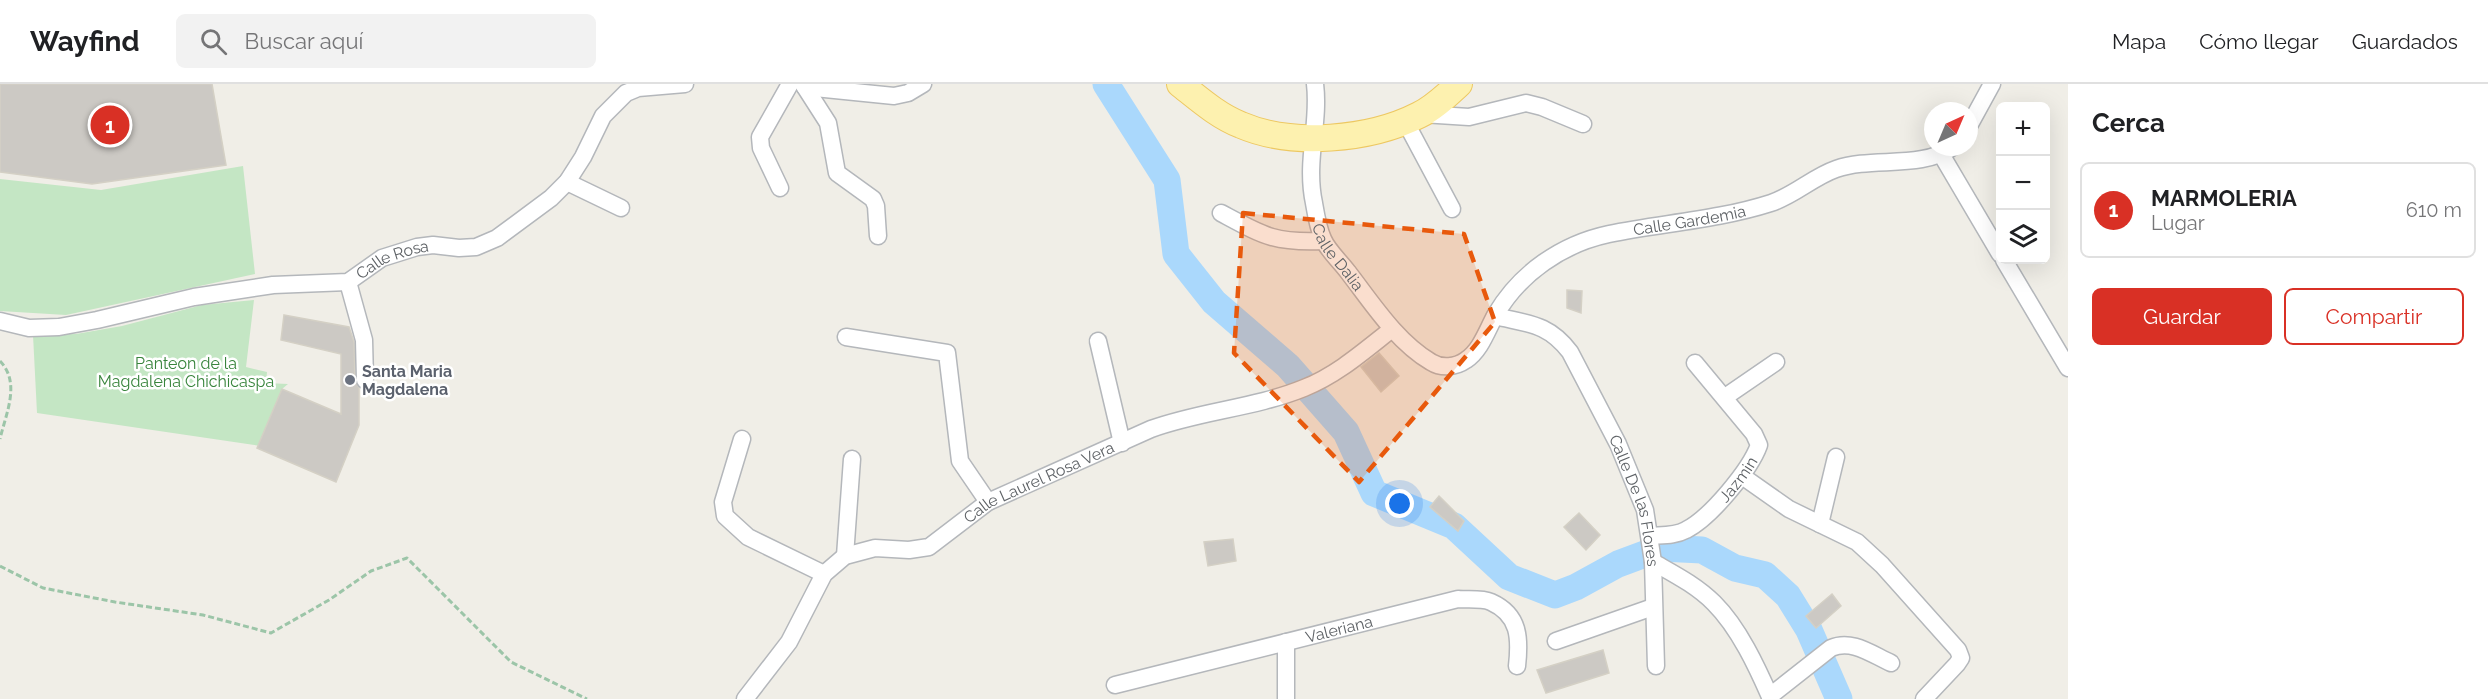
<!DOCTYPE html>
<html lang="es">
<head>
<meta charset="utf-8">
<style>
  body { margin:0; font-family:Raleway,sans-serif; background:#f2f2f2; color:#202124 }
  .controls { position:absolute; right:18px; top:18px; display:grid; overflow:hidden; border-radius:9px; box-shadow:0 6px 24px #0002 }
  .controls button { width:54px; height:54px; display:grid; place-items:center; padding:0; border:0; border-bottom:2px solid #e0e0e0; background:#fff; color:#202124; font:30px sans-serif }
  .compass { position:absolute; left:1924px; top:18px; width:54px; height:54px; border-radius:50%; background:#fff; box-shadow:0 6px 24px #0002; rotate:44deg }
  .you { position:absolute; left:1400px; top:420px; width:21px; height:21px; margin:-15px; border:4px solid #fff; border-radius:50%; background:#1a73e8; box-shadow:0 0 0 9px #1a73e833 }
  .badge { display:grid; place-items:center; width:39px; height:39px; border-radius:50%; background:#d93025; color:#fff; font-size:20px; font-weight:700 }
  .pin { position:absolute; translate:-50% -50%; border:3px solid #fff; box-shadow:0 2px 6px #0006 }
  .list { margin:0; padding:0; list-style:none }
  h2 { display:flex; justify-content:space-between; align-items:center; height:78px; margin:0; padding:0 24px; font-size:26px }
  h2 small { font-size:20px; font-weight:400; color:#757577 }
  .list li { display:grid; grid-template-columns:39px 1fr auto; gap:18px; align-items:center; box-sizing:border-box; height:96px; margin:0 12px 12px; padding:0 12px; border:2px solid #e0e0e0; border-radius:9px }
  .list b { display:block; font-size:22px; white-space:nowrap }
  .list p { margin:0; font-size:20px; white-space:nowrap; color:#757577 }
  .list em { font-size:20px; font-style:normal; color:#757577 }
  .actions { display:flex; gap:12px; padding:18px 24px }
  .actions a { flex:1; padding:14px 0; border:2px solid #d93025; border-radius:9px; text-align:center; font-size:21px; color:#d93025 }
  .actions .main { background:#d93025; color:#fff }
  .icon { flex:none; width:33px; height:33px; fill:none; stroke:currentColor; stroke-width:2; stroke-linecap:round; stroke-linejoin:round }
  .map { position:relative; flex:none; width:2068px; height:615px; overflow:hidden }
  header { display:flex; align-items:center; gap:36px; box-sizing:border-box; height:84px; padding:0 30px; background:#fff; border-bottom:2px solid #e0e0e0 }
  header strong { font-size:28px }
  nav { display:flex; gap:33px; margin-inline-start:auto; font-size:21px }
  .search { width:420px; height:54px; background:#f2f2f2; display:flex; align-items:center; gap:15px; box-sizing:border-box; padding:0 21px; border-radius:9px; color:#757577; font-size:22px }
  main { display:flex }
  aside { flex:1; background:#fff }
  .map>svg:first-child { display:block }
</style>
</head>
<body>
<header>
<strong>Wayfind</strong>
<div class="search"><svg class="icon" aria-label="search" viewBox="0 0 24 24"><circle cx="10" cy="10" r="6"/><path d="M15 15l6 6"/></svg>Buscar aquí</div>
<nav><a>Mapa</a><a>Cómo llegar</a><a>Guardados</a></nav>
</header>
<main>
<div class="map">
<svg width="2068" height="615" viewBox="0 0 2068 615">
  <rect width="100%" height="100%" fill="#f0eee7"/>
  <g fill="#c4e6c4">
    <path d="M243 82 255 190 66 231 0 227V95L101 106Z"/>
    <path d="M254 216 246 283 267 288 266 299 288 300 282 305 267 363 37 329 33 251 76 250 122 242 202 221Z"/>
  </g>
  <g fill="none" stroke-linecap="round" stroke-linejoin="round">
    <path stroke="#aad8fc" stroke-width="27" d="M1106 0 1167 96 1176 170 1214 218 1288 282 1346 348 1374 409 1454 442 1509 493 1555 511 1576 503 1618 480 1661 464 1702 466 1735 484 1765 491 1788 512 1809 546 1839 615"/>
  </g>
  <g fill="#ccc9c4" stroke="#d4d0c5" stroke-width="1.5">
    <path d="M0 0H212L226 81 92 100 0 88Z"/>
    <path d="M1567 206 1582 207 1581 229 1567 224Z"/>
    <path d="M284 231 349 243 354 258 355 296 359 304V341L336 398 257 364 282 305 341 330V270L281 256Z"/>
    <path d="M1379 269 1399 292 1381 308 1361 283Z"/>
    <path d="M1439 412 1464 437 1458 447 1430 423Z"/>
    <path d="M1579 429 1600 451 1586 466 1564 443Z"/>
    <path d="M1233 455 1236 477 1208 482 1204 458Z"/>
    <path d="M1832 510 1841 522 1816 544 1806 532Z"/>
    <path d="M1603 566 1609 589 1546 609 1537 586Z"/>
  </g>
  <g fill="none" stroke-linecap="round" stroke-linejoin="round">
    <defs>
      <g id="street">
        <path d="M803 0 828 39 837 89 873 115 876 122 878 152"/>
        <path id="s1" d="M1315 0C1320 39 1305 77 1314 119 1316 131 1318 144 1323 155 1328 167 1340 177 1348 188 1372 219 1396 257 1431 278 1442 285 1456 283 1466 276 1481 266 1487 246 1496 230 1520 189 1562 160 1609 150 1663 139 1718 136 1771 119 1795 111 1813 93 1836 85 1873 72 1920 86 1953 63"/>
        <path d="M805 3 894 12 908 9 923 0"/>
        <path d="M1422 30 1469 33 1526 19 1542 23 1583 40"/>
        <path d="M1405 37 1452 125"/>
        <path d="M1969 42 1992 0"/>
        <path d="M1941 70 2000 170"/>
        <path d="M567 98 621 124"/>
        <path d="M780 104 761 64 760 53 790 0"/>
        <path d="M1221 129C1264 152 1274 159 1323 157"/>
        <path d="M2004 176 2068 284"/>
        <path d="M348 198 364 256 365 296"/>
        <path id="s2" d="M1495 232C1528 240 1548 239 1570 268L1618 360 1645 426 1653 478 1656 582"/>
        <path id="s3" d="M0 237 29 244 59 243 97 236 194 213 273 201 348 198 382 174 417 163 433 161 459 164 476 163 497 154 551 114 567 98 583 73 603 32 626 9 638 4 685 0"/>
        <path d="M846 253 947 269 960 377 988 418"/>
        <path d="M1098 257 1122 359"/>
        <path d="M1725 313 1776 278"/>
        <path d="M742 355 723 418 725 432 748 453 824 490"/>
        <path d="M1742 392 1789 425 1857 458 1882 481 1958 566 1961 574 1957 580 1924 615"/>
        <path d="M1820 440 1836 373"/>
        <path id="s4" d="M1650 452C1662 451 1675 452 1686 446 1710 434 1750 386 1759 361L1754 350 1695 279"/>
        <path d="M845 472 852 375"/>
        <path d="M1653 478C1674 490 1696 501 1714 519 1739 544 1757 583 1771 615"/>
        <path d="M1556 557 1653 523"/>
        <path d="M1286 558V615"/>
        <path id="s5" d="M1115 601 1458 515C1468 516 1482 514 1491 518 1520 531 1520 555 1517 582"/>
        <path d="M1770 612 1831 564C1852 555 1871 570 1891 579"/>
        <path id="s6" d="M745 615 789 558 824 490 845 472 875 464 909 466 929 463 988 418 1151 345C1200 327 1255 324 1304 304 1337 291 1364 267 1392 245"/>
      </g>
      <path id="primary" d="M1180 0C1199 15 1218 32 1241 41 1292 63 1370 56 1419 31 1434 24 1447 11 1459 0"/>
    </defs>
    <use href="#street" stroke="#b4b7bb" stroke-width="19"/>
    <use href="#primary" stroke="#edc862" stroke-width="28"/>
    <g stroke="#9cc5a8" stroke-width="3" stroke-dasharray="6 3" stroke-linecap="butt">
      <path d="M0 277C21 299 6 329 0 355"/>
      <path d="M0 482 43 504 115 518 203 531 271 549 329 516 371 487 407 474 511 578 587 615"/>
    </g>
    <use href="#street" stroke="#fff" stroke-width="16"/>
    <use href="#primary" stroke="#fdf1af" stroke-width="26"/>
  </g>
  <path fill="#e8590c" fill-opacity="0.2" stroke="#e8590c" stroke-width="4.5" stroke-dasharray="12 8" stroke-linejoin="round" d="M1243 129 1464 150 1495 238 1359 398 1234 269Z"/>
  <circle fill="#6b7280" stroke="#fff" stroke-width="2" cx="350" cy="296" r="6"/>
  <g text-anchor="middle" stroke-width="5" stroke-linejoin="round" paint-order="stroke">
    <g font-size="16" fill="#5e6266" stroke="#fff">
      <text dy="6" stroke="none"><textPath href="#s1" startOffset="638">Calle Gardemia</textPath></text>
      <text dy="6" stroke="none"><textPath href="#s1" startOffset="180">Calle Dalia</textPath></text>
      <text dy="6" stroke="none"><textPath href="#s3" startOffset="404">Calle Rosa</textPath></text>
      <text dy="6" stroke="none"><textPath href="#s4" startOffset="110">Jazmin</textPath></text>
      <text dy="6" stroke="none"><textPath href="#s6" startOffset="390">Calle Laurel Rosa Vera</textPath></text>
      <text dy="6" stroke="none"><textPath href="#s2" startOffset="249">Calle De las Flores</textPath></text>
      <text dy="6" stroke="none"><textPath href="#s5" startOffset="231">Valeriana</textPath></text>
    </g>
    <g font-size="16" fill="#38843c" stroke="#fff">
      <text x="186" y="285">Panteon de la<tspan x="186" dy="18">Magdalena Chichicaspa</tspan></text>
    </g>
    <g font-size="16" font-weight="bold" fill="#5b616d" stroke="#fff" text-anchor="start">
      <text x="362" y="293">Santa Maria<tspan x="362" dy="18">Magdalena</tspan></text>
    </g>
  </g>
</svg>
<div class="controls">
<button>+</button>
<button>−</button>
<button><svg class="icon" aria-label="layers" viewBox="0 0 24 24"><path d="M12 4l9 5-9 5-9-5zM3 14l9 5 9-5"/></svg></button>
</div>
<svg class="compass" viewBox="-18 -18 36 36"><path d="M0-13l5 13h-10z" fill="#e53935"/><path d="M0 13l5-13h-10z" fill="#757577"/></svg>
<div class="you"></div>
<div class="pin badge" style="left:110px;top:41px">1</div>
</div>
<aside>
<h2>Cerca<small></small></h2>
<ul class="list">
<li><span class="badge">1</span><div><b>MARMOLERIA</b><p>Lugar</p></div><em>610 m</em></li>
</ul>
<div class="actions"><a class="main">Guardar</a><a>Compartir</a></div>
</aside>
</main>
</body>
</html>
